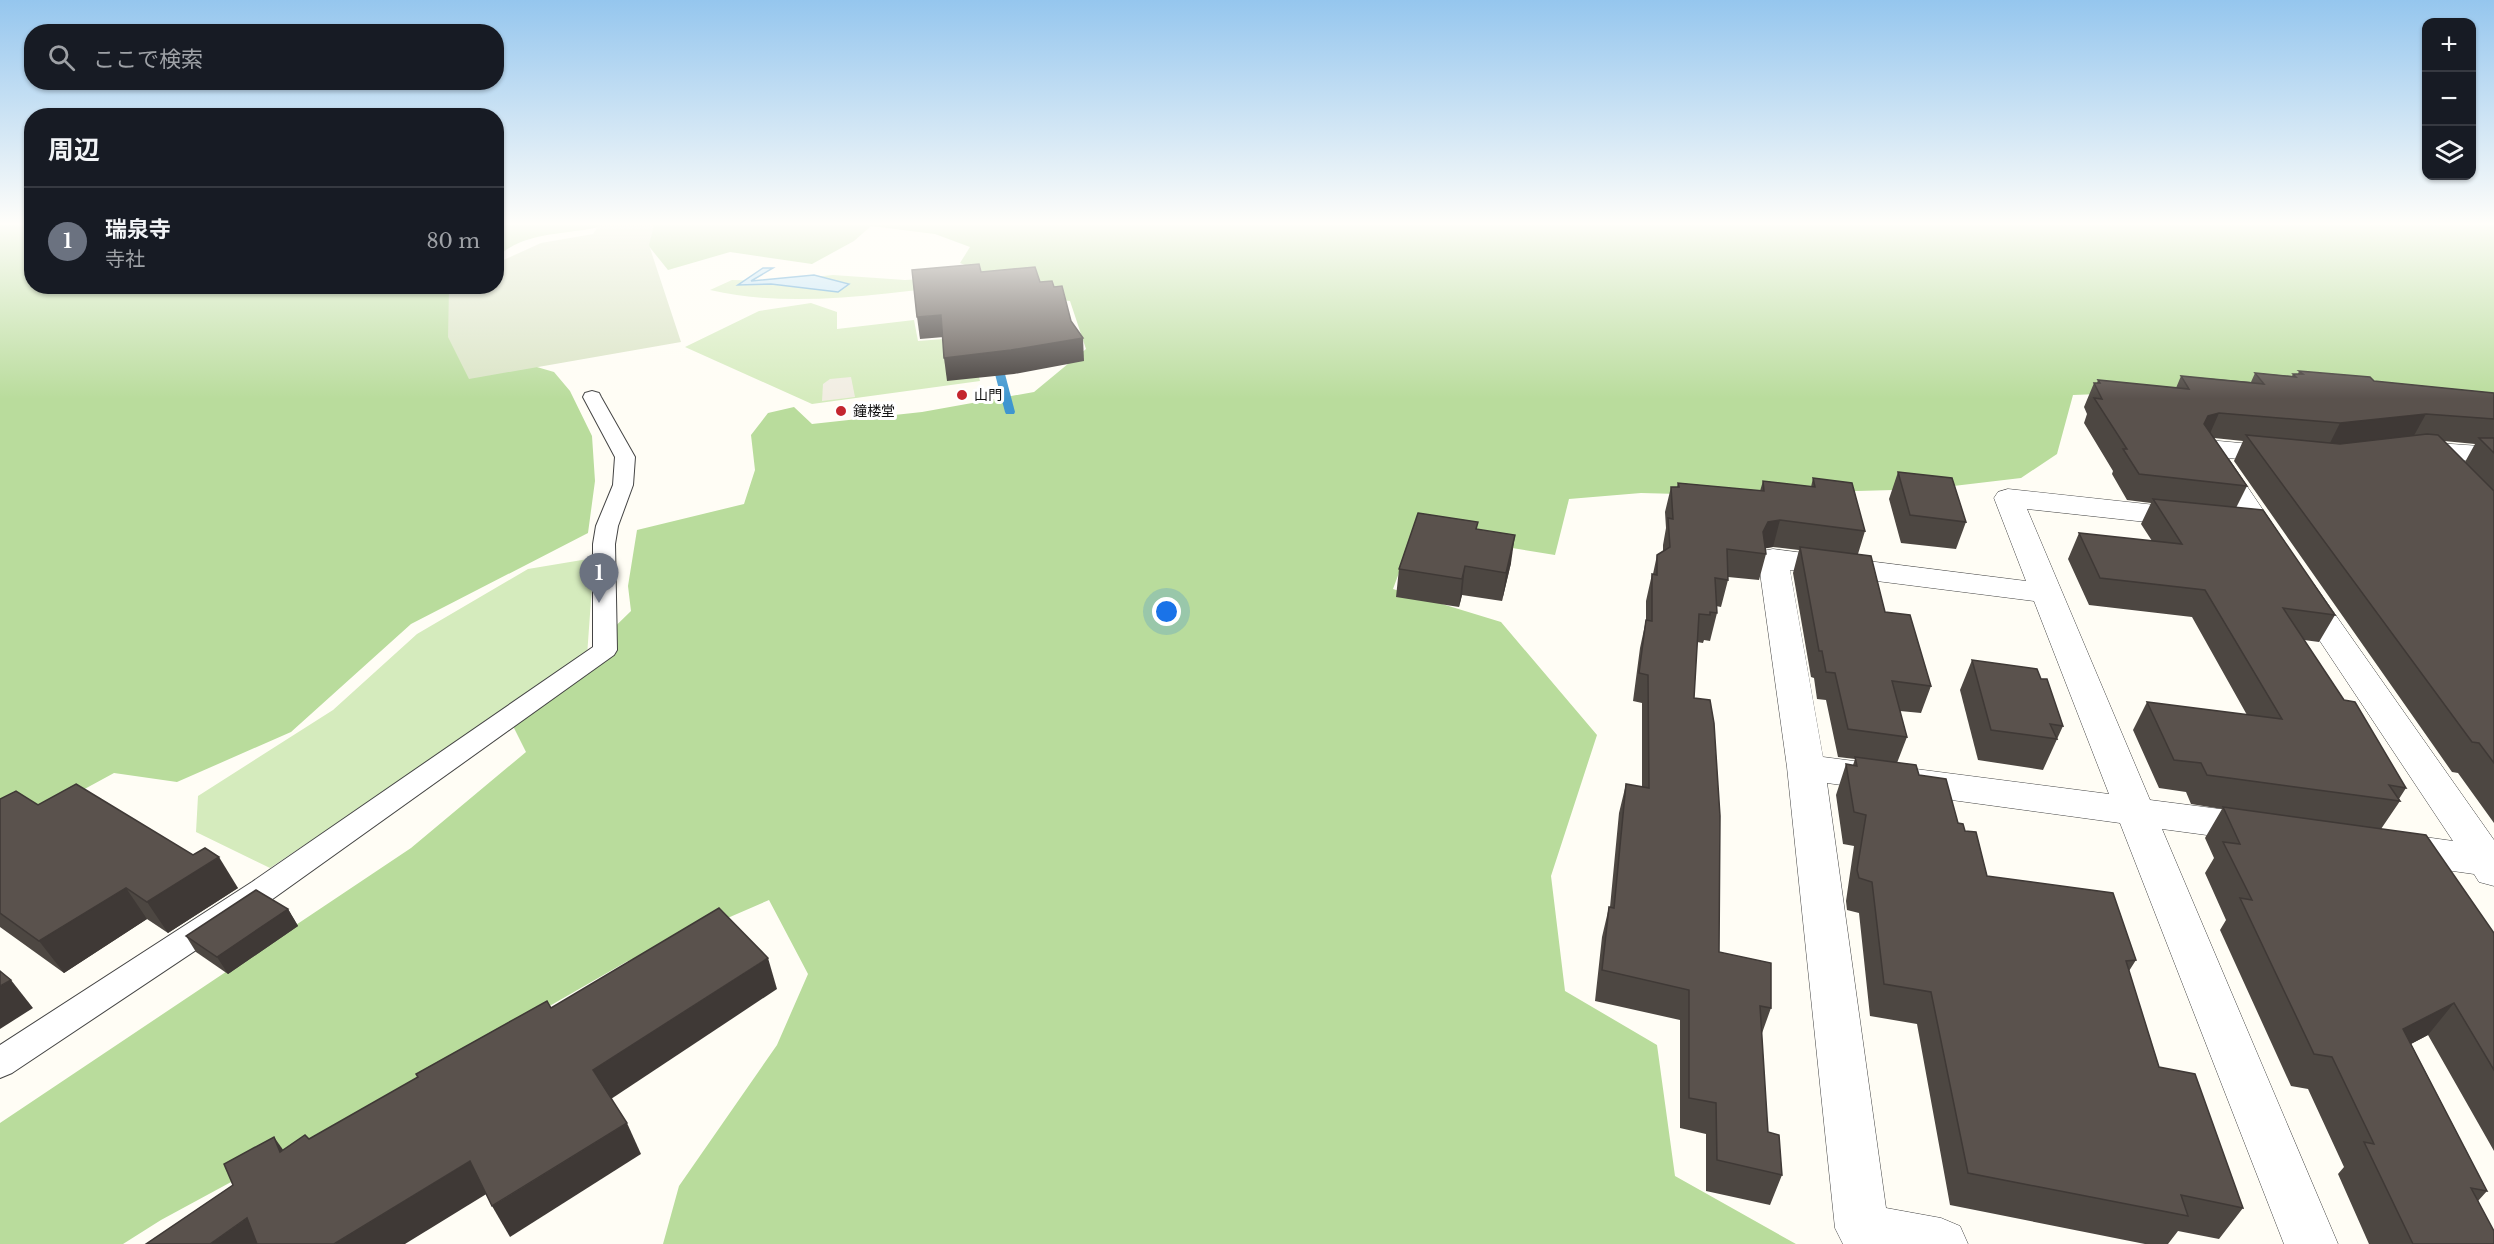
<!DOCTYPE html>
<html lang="ja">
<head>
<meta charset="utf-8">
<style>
  body { margin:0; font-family:"Libre Baskerville","Noto Sans JP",serif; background:#242831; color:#f1f3f6 }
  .controls { position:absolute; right:18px; top:18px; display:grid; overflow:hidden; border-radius:12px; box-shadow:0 2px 4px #0004 }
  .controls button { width:54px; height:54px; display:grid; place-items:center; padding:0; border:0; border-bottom:2px solid #363941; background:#171b24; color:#f1f3f6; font:30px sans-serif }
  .you { position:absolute; left:1167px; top:612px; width:21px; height:21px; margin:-15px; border:4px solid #fff; border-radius:50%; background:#1a73e8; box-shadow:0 0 0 9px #1a73e833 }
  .badge { display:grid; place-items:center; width:39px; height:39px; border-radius:50%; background:#1a73e8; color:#fff; font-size:20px; font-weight:700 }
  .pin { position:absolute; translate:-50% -50px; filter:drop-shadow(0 2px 3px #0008) }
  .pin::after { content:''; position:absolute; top:32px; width:21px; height:18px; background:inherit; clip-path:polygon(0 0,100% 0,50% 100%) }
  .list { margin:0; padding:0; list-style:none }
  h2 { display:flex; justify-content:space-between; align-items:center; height:78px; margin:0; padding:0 24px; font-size:26px }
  h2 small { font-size:20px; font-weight:400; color:#9ea1a6 }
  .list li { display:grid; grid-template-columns:39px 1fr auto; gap:18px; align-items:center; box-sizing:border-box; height:108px; padding:0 24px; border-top:2px solid #363941 }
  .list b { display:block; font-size:22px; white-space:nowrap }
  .list p { margin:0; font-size:20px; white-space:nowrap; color:#9ea1a6 }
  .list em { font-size:20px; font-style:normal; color:#9ea1a6 }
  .icon { flex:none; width:33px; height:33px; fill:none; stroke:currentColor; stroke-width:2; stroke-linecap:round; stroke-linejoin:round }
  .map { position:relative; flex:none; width:2494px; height:1244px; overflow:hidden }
  .search { position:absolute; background:#171b24; box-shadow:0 2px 4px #0004; left:24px; top:24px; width:480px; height:66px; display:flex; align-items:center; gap:15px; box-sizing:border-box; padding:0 21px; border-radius:24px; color:#9ea1a6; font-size:22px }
  .panel { position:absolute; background:#171b24; box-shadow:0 2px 4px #0004; left:24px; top:108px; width:480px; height:186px; border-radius:24px }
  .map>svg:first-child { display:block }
</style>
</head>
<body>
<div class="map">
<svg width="2494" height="1244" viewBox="0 0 2494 1244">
  <rect width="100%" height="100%" fill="#fffdf5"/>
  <g fill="#d5ebbd">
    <path d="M833 275 905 280 973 276 975 284C888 292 796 310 710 290L732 280 774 281Z"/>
    <path d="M811 303 837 312V329L914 320 918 341 969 337 980 381 812 404 685 347 759 311Z"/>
    <path d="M594 558 587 656 270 868 196 832 198 796 333 710 417 634 528 569Z"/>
  </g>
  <g fill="#b9dc9c">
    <path d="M0 225H31L32 286 461 287 523 363 554 372 570 391 592 436 595 481 588 533 411 624 291 732 177 782 114 773 0 835Z"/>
    <path d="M497 225H607C569 236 528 229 497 257Z"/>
    <path d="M647 225H2494V415L2258 388 2073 395 2057 454 2021 478 1928 489 1717 495 1641 493 1569 499 1555 555 1414 532 1393 589 1501 622 1597 735 1551 876 1565 991 1657 1045 1675 1176 1796 1244H663L679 1186 777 1045 808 974 769 900 626 962 461 1057 161 1220 123 1244H0V1123L411 848 526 752 513 726 631 611 628 586 637 530 744 504 755 470 751 435 768 413 794 407 812 424 922 412 1034 392 1086 349 1070 301 1051 299 960 263 970 247 935 234 871 226 854 241 812 264 730 252 668 270 639 234Z"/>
  </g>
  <path fill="#d9e3c4" d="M599 225H654L649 245 681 342 469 379 448 337 449 287 496 286 497 263 541 243 593 234Z"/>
  <path fill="#f1ede2" d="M851 377 855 397 822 401 823 384 830 379Z"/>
  <path fill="#b9e0f7" stroke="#3f96cf" stroke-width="1.5" d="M763 268H773L751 281 814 275 849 284 838 292 771 284 738 285Z"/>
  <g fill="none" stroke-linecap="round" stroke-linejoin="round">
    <path fill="#3f96cf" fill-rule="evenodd" d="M996 356 1001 359 1015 412 1014 414H1006L1005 412 991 359Z"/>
    <defs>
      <path id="service" d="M592 391 599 393 601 397 635 457 633 485 618 526 615 544 617 650 614 655 274 898 12 1073 0 1078V1045L252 882 593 647V544L596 526 613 485 615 457 583 397 585 393Z"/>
      <g id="minor">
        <path d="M2208 440 2283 447 2293 449 2297 455 2293 461 2283 463 2228 458 2288 547 2284 553 2273 556 2262 553 2258 547 2194 448 2198 442Z"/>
        <path d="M2409 441 2494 447V463L2399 455 2395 449 2399 443Z"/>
        <path d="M2008 489 2192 509 2202 512 2207 518 2202 524 2192 527 2027 509 2150 800 2259 814 2273 818 2279 828 2273 838 2259 842 2162 829 2338 1244H2284L2120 823 1827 783 1886 1208 1941 1218 1960 1226 1968 1244H1843L1835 1228 1787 767 1758 558 1762 551 1773 549 2026 581 1994 498 1998 492ZM1790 570 2034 601 2109 794 1823 757Z"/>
        <path d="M2302 580 2313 583 2494 840V886L2479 882 2474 874 2396 863 2382 858 2376 848 2382 838 2396 833 2453 841 2286 590 2291 583Z"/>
      </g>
    </defs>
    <use href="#service" stroke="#444" stroke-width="2"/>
    <use href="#minor" stroke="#444" stroke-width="1"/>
    <use href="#service" fill="#fff" fill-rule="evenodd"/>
    <use href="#minor" fill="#fff" fill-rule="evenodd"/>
  </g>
  <g fill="#4d4742" fill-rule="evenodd">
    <path d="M2299 371 2374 381 2494 393V823L2458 773 2452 772 2234 461 2243 441 2214 438 2247 486 2236 508 2335 615 2319 642 2304 640 2344 700 2406 788 2399 799 2400 801 2381 829 2494 933V1151L2428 1035 2411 1044 2487 1191 2478 1201 2494 1244H2369L2338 1174 2344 1167 2308 1089 2291 1086 2220 930 2226 920 2205 873 2214 858 2205 838 2222 809 2191 804 2186 792 2159 788 2133 730 2147 702 2247 715 2192 617 2089 605 2068 559 2079 533 2152 541 2141 524 2151 503 2127 500 2112 474 2113 471 2084 423 2087 414 2084 407 2094 383H2097L2098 380 2176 388 2181 376 2251 382 2255 373 2292 376 2293 374H2298ZM2444 441 2475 444 2465 462Z"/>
    <path d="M1898 472 1966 522 1956 549 1901 543 1889 499Z"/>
    <path d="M1813 478 1865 531 1858 554 1885 612 1931 686 1921 713 1900 711 1907 737 1897 763 1919 775 1965 831 1987 876 2136 960 2129 971 2159 1067 2243 1208 2219 1239 2178 1231 2168 1244H2145L1950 1205 1917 1024 1870 1016 1859 913 1847 910 1846 901 1854 846 1843 844 1836 795 1846 764 1853 765 1855 759 1838 757 1826 700 1817 699 1814 678 1811 677 1793 573 1799 550 1773 547 1765 548 1766 554 1759 580 1728 577V580L1721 607 1716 606 1717 613 1710 641 1704 640 1703 643 1697 642 1694 698 1719 952 1771 1008 1761 1036 1768 1132 1782 1175 1770 1205 1706 1191V1134L1680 1128V1020L1595 1001 1602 937 1609 907H1610L1619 813 1626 784 1642 787V703L1633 701 1640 648 1646 620V601L1652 574H1653L1657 555 1663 551V545L1666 528 1665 512 1671 487H1677L1678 483 1760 491 1763 481 1811 487Z"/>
    <path d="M1477 529 1511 563 1502 601 1462 595 1459 607 1396 597 1399 569Z"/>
    <path d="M1972 660 2063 726 2043 770 1978 760 1960 690Z"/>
    <path d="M0 799 38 805 238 888 168 933 147 919 64 973 0 927Z"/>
    <path d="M288 909 298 926 228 974 196 952 186 936Z"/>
  </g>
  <g fill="#3f3936">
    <path d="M941 315 944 337 920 339 917 317Z"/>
    <path d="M1083 338 1084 361 1014 374 947 381 944 358Z"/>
    <path d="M2219 413 2208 438 2196 441 2208 416Z"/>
    <path d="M2426 414 2412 439 2327 449 2340 423Z"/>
    <path d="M1780 520 1773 547 1762 549 1763 532 1768 522Z"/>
    <path d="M1515 535 1511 563 1502 601 1506 573Z"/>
    <path d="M1465 566 1462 595 1459 607 1462 579Z"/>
    <path d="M219 857 238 888 168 933 147 902Z"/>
    <path d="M126 888 147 919 64 973 39 941Z"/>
    <path d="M288 909 298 926 228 974 217 957Z"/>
    <path d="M768 958 777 989 608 1101 593 1070Z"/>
    <path d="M11 980 33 1008 0 1029V986Z"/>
    <path d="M2454 1003 2428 1035 2378 1061 2403 1029Z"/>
    <path d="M627 1123 641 1154 510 1237 492 1206Z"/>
    <path d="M274 1137 296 1168 280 1152Z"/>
    <path d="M470 1161 488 1193 405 1244H334Z"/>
    <path d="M247 1218 267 1244H210Z"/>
  </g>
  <g fill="#5a524d" stroke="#3f3936" stroke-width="1.5">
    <path d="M979 264 981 272 1035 267 1040 282 1052 281 1054 287 1062 286 1071 321 1083 338 1011 350 944 358 941 315 917 317 912 270Z"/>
    <path d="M2299 371 2370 377 2374 381 2494 393V419L2426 414 2340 423 2219 413 2208 416 2204 424 2247 486 2139 474 2123 449H2127L2094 398 2102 399 2094 383H2100L2098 380 2189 389 2181 376 2264 384 2255 373 2296 377 2293 374H2303Z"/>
    <path d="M2427 434 2438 435 2494 491V763L2479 743 2472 742 2246 435 2340 444Z"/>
    <path d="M2479 438H2494V453Z"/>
    <path d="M1898 472 1952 478 1966 522 1910 515Z"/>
    <path d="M1813 478 1852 483 1865 531 1780 520 1768 522 1763 532 1766 554 1727 549 1728 580 1715 578 1717 613 1710 612V615L1699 614 1694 698 1710 700 1714 723 1720 816 1719 952 1771 963V1008L1760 1006 1768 1132 1779 1135 1782 1175 1717 1160 1716 1103 1689 1098V990L1602 970 1609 907 1614 908 1626 784 1649 788 1648 675 1639 673 1646 620 1652 621V574L1657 575V555L1670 547 1668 518 1673 519 1671 487H1679L1678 483 1764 491 1763 481 1815 487Z"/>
    <path d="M2153 499 2263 510 2335 615 2283 608 2344 700 2355 702 2406 788 2389 785 2400 801 2207 775 2201 763 2174 760 2147 702 2282 719 2205 590 2100 578 2079 533 2182 544Z"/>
    <path d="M1418 513 1478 522 1476 529 1515 535 1506 573 1465 566 1462 579 1399 569Z"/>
    <path d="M1800 547 1871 556 1885 612 1910 615 1931 686 1892 681 1907 737 1848 729 1835 673 1826 672 1822 651H1819Z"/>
    <path d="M1972 660 2037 669 2041 679H2047L2063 726 2050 724 2057 739 1991 730Z"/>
    <path d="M1855 757 1916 765 1919 775 1946 779 1958 823 1963 824 1965 831 1976 832 1987 876 2113 893 2136 960 2126 961 2159 1067 2195 1074 2243 1208 2181 1195 2188 1216 1968 1173 1931 992 1884 984 1872 882 1859 878 1857 870 1866 815 1854 812 1846 764 1857 766Z"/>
    <path d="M76 784 193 855 205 848 219 857 147 902 126 888 39 941 0 913V799L16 791 38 805Z"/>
    <path d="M2223 807 2426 835 2494 933V1070L2454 1003 2403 1029 2487 1191 2471 1188 2494 1231V1244H2413L2364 1142 2374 1144 2332 1057 2314 1054 2240 898 2252 900 2223 842 2240 844Z"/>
    <path d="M256 890 288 909 217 957 186 936Z"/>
    <path d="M719 908 768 958 593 1070 627 1123 492 1206 470 1161 334 1244H257L247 1218 210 1244H146L233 1185 224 1164 274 1137 280 1152 305 1135 309 1139 418 1077 416 1074 547 1001 551 1008Z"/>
    <path d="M0 971 11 980 0 986Z"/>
  </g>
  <linearGradient id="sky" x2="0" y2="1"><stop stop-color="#95c6ee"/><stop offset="0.56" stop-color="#fffefa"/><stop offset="1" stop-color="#fffefa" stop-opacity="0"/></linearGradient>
  <rect width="2494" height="399" fill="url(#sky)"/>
  <g fill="#c4262e" stroke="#fff" stroke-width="2">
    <circle cx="962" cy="395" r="6"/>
    <circle cx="841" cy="411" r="6"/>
  </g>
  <g text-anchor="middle" stroke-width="6" stroke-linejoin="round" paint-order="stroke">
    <g font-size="14" fill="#111" stroke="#fff" text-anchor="start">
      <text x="974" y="400">山門</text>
      <text x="853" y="416">鐘楼堂</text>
    </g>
  </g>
</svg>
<div class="controls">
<button>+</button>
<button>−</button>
<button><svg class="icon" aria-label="layers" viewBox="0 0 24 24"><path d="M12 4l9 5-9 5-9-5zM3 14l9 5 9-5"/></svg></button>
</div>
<div class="you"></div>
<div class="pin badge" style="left:599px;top:603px;background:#6b7280">1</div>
<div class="search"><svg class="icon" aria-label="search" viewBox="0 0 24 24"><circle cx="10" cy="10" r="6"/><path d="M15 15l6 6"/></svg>ここで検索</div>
<section class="panel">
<h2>周辺<small></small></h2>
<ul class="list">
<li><span class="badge" style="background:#6b7280">1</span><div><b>瑞泉寺</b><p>寺社</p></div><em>80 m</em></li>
</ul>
</section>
</div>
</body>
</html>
